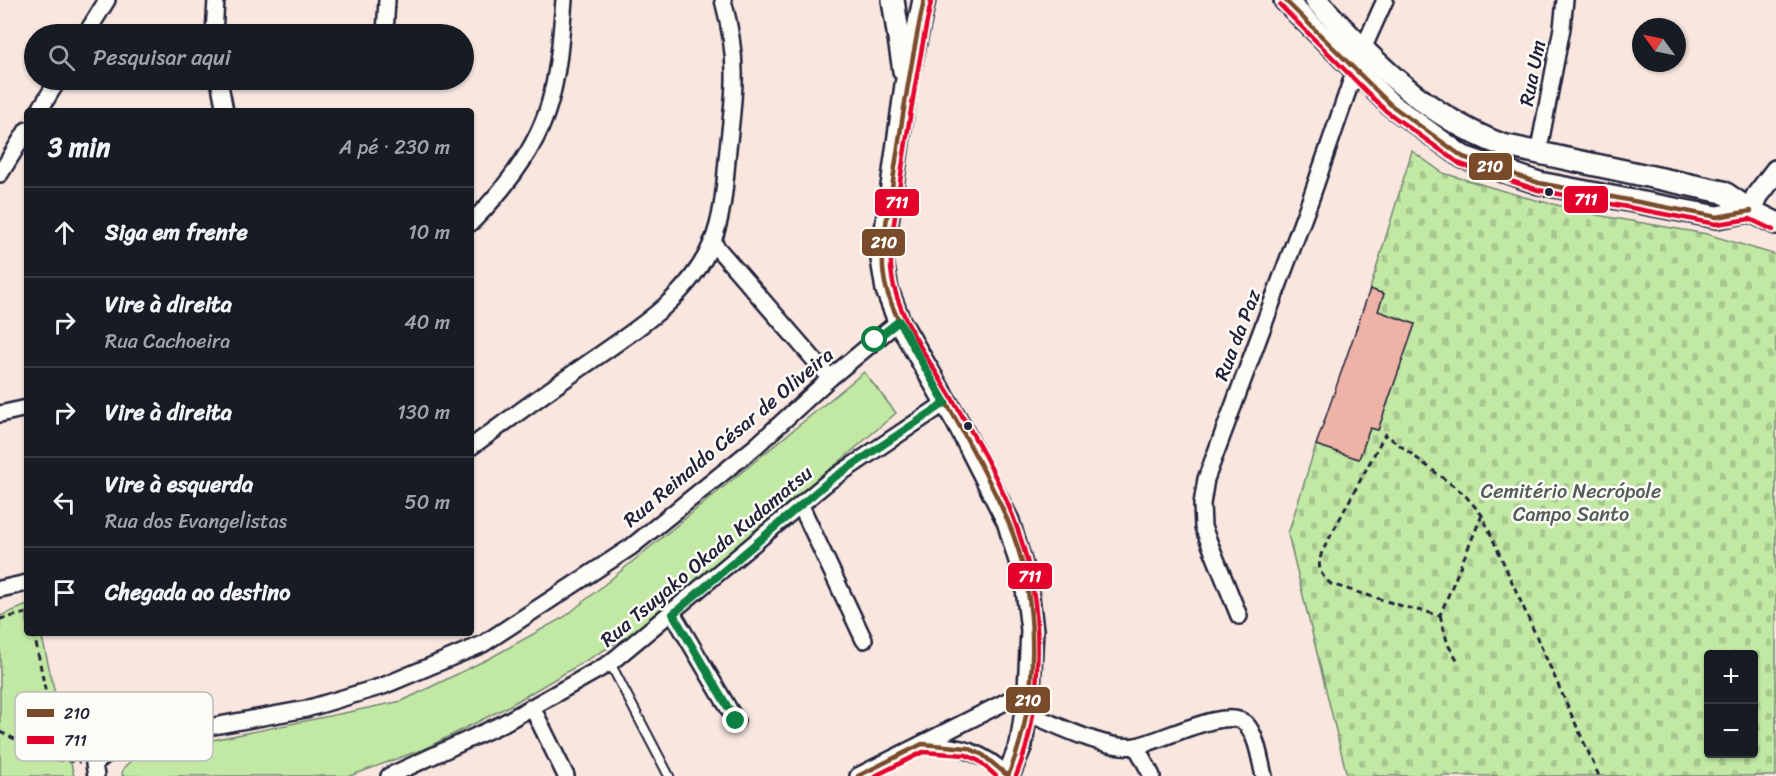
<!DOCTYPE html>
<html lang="pt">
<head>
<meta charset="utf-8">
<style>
  body { margin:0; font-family:Sriracha,sans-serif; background:#242831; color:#f1f3f6 }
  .controls { position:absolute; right:18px; bottom:18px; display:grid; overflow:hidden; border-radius:6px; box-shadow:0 2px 4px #0004 }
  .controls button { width:54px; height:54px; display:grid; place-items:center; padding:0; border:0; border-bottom:2px solid #363941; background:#171b24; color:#f1f3f6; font:30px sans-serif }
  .compass { position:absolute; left:1632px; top:18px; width:54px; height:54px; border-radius:50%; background:#171b24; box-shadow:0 2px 4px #0004; rotate:303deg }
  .stop { position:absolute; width:18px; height:18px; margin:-14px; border:4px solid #0b8043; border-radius:50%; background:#fff }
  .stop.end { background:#0b8043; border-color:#fff; box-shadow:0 2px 6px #0008 }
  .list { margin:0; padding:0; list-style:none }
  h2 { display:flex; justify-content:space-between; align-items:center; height:78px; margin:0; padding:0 24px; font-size:26px }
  h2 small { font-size:20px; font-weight:400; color:#9ea1a6 }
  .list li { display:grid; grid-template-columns:39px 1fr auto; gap:18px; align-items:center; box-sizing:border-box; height:90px; padding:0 24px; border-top:2px solid #363941 }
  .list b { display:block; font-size:22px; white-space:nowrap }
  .list p { margin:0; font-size:20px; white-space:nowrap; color:#9ea1a6 }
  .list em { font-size:20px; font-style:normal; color:#9ea1a6 }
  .icon { flex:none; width:33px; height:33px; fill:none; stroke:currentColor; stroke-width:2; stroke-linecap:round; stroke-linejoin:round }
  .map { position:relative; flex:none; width:1776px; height:776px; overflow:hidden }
  .search { position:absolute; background:#171b24; box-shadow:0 2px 4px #0004; left:24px; top:24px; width:450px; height:66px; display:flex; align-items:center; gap:15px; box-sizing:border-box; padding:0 21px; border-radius:33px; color:#9ea1a6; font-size:22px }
  .panel { position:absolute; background:#171b24; box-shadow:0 2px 4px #0004; left:24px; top:108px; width:450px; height:528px; border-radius:6px }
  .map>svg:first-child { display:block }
</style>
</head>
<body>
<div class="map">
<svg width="1776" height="776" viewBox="0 0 1776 776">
  <defs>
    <pattern id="cemetery-stones" width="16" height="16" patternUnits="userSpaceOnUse" patternTransform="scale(1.5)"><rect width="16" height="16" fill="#c1e9a4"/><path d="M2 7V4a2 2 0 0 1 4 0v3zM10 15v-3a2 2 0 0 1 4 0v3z" fill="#a6c88e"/></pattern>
  </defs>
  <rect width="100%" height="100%" fill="#f8e6df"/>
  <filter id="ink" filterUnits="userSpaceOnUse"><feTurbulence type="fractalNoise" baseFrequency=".0167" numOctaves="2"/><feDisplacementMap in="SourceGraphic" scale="12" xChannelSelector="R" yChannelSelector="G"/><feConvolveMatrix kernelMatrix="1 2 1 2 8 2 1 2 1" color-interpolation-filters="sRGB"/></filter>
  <g filter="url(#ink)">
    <path fill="url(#cemetery-stones)" stroke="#728670" stroke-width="1.5" fill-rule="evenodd" d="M1412 151 1443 173 1524 197 1602 216 1707 234 1776 255V776H1347L1288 534 1316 445 1359 459 1370 428 1378 430 1415 324 1378 311 1384 294 1370 289ZM1708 654H1754V754H1708Z"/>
    <g fill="#c1e9a4" stroke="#728670" stroke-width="1.5">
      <path d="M864 372 896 413 657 619 507 707 426 748 350 776H122L123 769 135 756 402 701 490 658 566 616Z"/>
      <path d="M27 605V633H41L74 776H0V616Z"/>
    </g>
    <path fill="#edb3a6" stroke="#22223b" stroke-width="1.5" d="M1370 289 1384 294 1378 311 1415 324 1378 430 1370 428 1359 459 1316 445Z"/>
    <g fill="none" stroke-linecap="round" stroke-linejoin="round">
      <defs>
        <path id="lane" d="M610 663 669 776"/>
        <g id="street">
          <path d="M86 34 107 0"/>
          <path d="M214 34 216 0"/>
          <path d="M385 34 387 0"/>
          <path d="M1363 49 1385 0"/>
          <path d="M219 80 225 111"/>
          <path d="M39 111 58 80"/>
          <path d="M1538 154 1562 28 1565 0"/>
          <path d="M0 174 27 130"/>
          <path d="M471 223C504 190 536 150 549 105 559 71 561 35 564 0"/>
          <path d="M712 242 830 378"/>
          <path d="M0 414 27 408"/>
          <path d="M471 447C507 421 542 395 578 370 627 335 688 301 712 243 724 214 725 180 728 149 735 90 739 59 723 0"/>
          <path d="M801 506 864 640"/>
          <path d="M0 589 27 583"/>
          <path d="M673 614 736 721"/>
          <path d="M1239 616 1203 527 1202 504 1206 479 1311 198 1355 70"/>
          <path d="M532 707 566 776"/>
          <path d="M1027 713C1055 724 1107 751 1136 746 1160 742 1228 705 1246 724 1257 736 1260 760 1264 776"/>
          <path d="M925 744C960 746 983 752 1008 776"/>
          <path d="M1136 746 1152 776"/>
          <path d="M96 776 94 764 113 749 187 731 306 709 383 686 483 644 631 547 756 446 830 378 899 321"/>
          <path d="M389 776 502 724 610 663 829 481 945 403"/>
          <path d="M858 776 1029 690"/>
        </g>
        <g id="secondary">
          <path d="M893 0 904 71"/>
          <path d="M924 0 906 85 882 259 887 290 899 321 958 423 1008 521 1026 581 1032 630 1029 690 1021 745 1008 776"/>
          <path d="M1285 0 1391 105 1463 157 1539 183 1717 217 1751 211"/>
          <path d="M1316 0C1370 59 1426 116 1502 145L1723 192 1751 211 1776 223"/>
          <path d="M1751 211 1757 196 1776 171"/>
        </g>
      </defs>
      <use href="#lane" stroke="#22223b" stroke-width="12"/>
      <use href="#street" stroke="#22223b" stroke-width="20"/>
      <use href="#secondary" stroke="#22223b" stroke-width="26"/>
      <g stroke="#22223b" stroke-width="3" stroke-dasharray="6 4.5" stroke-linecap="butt">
        <path d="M1482 515 1440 615 1412 609 1331 584C1319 574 1317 567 1322 552L1385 434 1464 494 1482 515 1599 776"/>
        <path d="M1440 615 1448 645 1458 661"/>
        <path d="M0 619 27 613"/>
        <path d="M34 633 59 760"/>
        <path d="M0 732 59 760 80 762"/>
      </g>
      <use href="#lane" stroke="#fdfcf7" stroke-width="8"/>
      <use href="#street" stroke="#fdfcf7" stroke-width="15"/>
      <use href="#secondary" stroke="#fdfcf7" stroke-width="21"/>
      <defs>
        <g id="bus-1">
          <path d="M1285 0 1391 105 1463 157 1539 183 1717 217 1751 211"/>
          <path d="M858 776 922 744 968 748 983 755 1008 776C1040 699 1041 597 1007 519 991 483 971 446 951 411 929 373 900 333 887 291 877 257 887 221 892 188 901 124 911 62 924 0"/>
        </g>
        <g id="bus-2">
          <path d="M931 2C918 64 908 126 899 189 895 221 886 255 894 287 905 330 936 370 957 407 1009 495 1043 566 1037 670 1036 707 1030 742 1016 776"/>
          <path d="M1280 5 1386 111 1460 164 1538 190 1716 224 1750 219 1773 230"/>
          <path d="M875 776 923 752 966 755 979 761 996 776"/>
        </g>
      </defs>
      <use href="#bus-1" stroke="#fdfcf7" stroke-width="9"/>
      <use href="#bus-2" stroke="#fdfcf7" stroke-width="9"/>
      <use href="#bus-1" stroke="#7a4b2a" stroke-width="4.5"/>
      <use href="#bus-2" stroke="#e4002b" stroke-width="4.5"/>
    </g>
  </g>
  <g fill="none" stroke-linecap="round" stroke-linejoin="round" filter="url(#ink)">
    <path stroke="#0b8043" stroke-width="8" d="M736 721 673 614 829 481 945 403 899 321 875 340"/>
  </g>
  <g fill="#22223b" stroke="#fdfcf7" stroke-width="2">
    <circle cx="1549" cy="192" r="5"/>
    <circle cx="968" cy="426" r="5"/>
  </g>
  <g text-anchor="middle" stroke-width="5" stroke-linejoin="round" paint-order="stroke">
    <g font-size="20" fill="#22223b" stroke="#fdfcf7">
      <text transform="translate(1532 73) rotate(-79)" y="7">Rua Um</text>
      <text transform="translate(1237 335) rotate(-69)" y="7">Rua da Paz</text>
      <text transform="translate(728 437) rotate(-40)" y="7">Rua Reinaldo César de Oliveira</text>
      <text transform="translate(706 556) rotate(-40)" y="7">Rua Tsuyako Okada Kudamatsu</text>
    </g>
    <g font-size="20" fill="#525e5a" stroke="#fdfcf7">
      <text x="1571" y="498">Cemitério Necrópole<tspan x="1571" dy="23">Campo Santo</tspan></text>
    </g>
  </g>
  <rect x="15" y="692" width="198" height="69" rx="9" fill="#fdfcf7" stroke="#bbbbbf" stroke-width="1.5"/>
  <rect x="27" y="709" width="27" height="8" fill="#7a4b2a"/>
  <rect x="27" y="736" width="27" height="8" fill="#e4002b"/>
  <g font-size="16" fill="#22223b">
    <text x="64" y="719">210</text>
    <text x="64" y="746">711</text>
  </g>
  <g stroke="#fdfcf7" stroke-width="2">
    <rect x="1468" y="152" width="45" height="29" rx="6" fill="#7a4b2a"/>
    <rect x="1563" y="185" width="46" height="29" rx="6" fill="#e4002b"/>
    <rect x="874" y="188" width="46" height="29" rx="6" fill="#e4002b"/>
    <rect x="861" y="228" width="45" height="29" rx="6" fill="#7a4b2a"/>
    <rect x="1007" y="562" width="46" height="28" rx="6" fill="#e4002b"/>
    <rect x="1005" y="686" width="46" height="28" rx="6" fill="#7a4b2a"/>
  </g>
  <g font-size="16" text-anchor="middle" font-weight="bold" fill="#fff">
    <text x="1490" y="172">210</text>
    <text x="1586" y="205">711</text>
    <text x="897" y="208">711</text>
    <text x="884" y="248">210</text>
    <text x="1030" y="582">711</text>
    <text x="1028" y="706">210</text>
  </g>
</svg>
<div class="controls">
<button>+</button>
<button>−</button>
</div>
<svg class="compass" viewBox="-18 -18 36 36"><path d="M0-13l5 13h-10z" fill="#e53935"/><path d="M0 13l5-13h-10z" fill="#9ea1a6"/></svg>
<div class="stop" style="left:875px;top:340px"></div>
<div class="stop end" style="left:736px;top:721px"></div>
<div class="search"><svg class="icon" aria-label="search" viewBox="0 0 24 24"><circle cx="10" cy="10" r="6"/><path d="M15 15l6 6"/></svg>Pesquisar aqui</div>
<section class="panel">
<h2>3 min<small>A pé · 230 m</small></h2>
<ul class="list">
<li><svg class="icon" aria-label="ahead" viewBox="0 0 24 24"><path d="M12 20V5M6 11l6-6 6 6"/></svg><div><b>Siga em frente</b></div><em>10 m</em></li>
<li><svg class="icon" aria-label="right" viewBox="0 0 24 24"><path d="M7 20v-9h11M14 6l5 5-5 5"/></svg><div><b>Vire à direita</b><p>Rua Cachoeira</p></div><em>40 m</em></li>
<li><svg class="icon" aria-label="right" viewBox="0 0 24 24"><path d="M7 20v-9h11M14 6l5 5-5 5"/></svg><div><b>Vire à direita</b></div><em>130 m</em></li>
<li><svg class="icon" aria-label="left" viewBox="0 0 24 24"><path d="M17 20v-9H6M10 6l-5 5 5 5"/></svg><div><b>Vire à esquerda</b><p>Rua dos Evangelistas</p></div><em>50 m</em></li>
<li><svg class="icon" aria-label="arrive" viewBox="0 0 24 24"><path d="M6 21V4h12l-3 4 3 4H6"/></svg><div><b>Chegada ao destino</b></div></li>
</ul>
</section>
</div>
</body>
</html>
